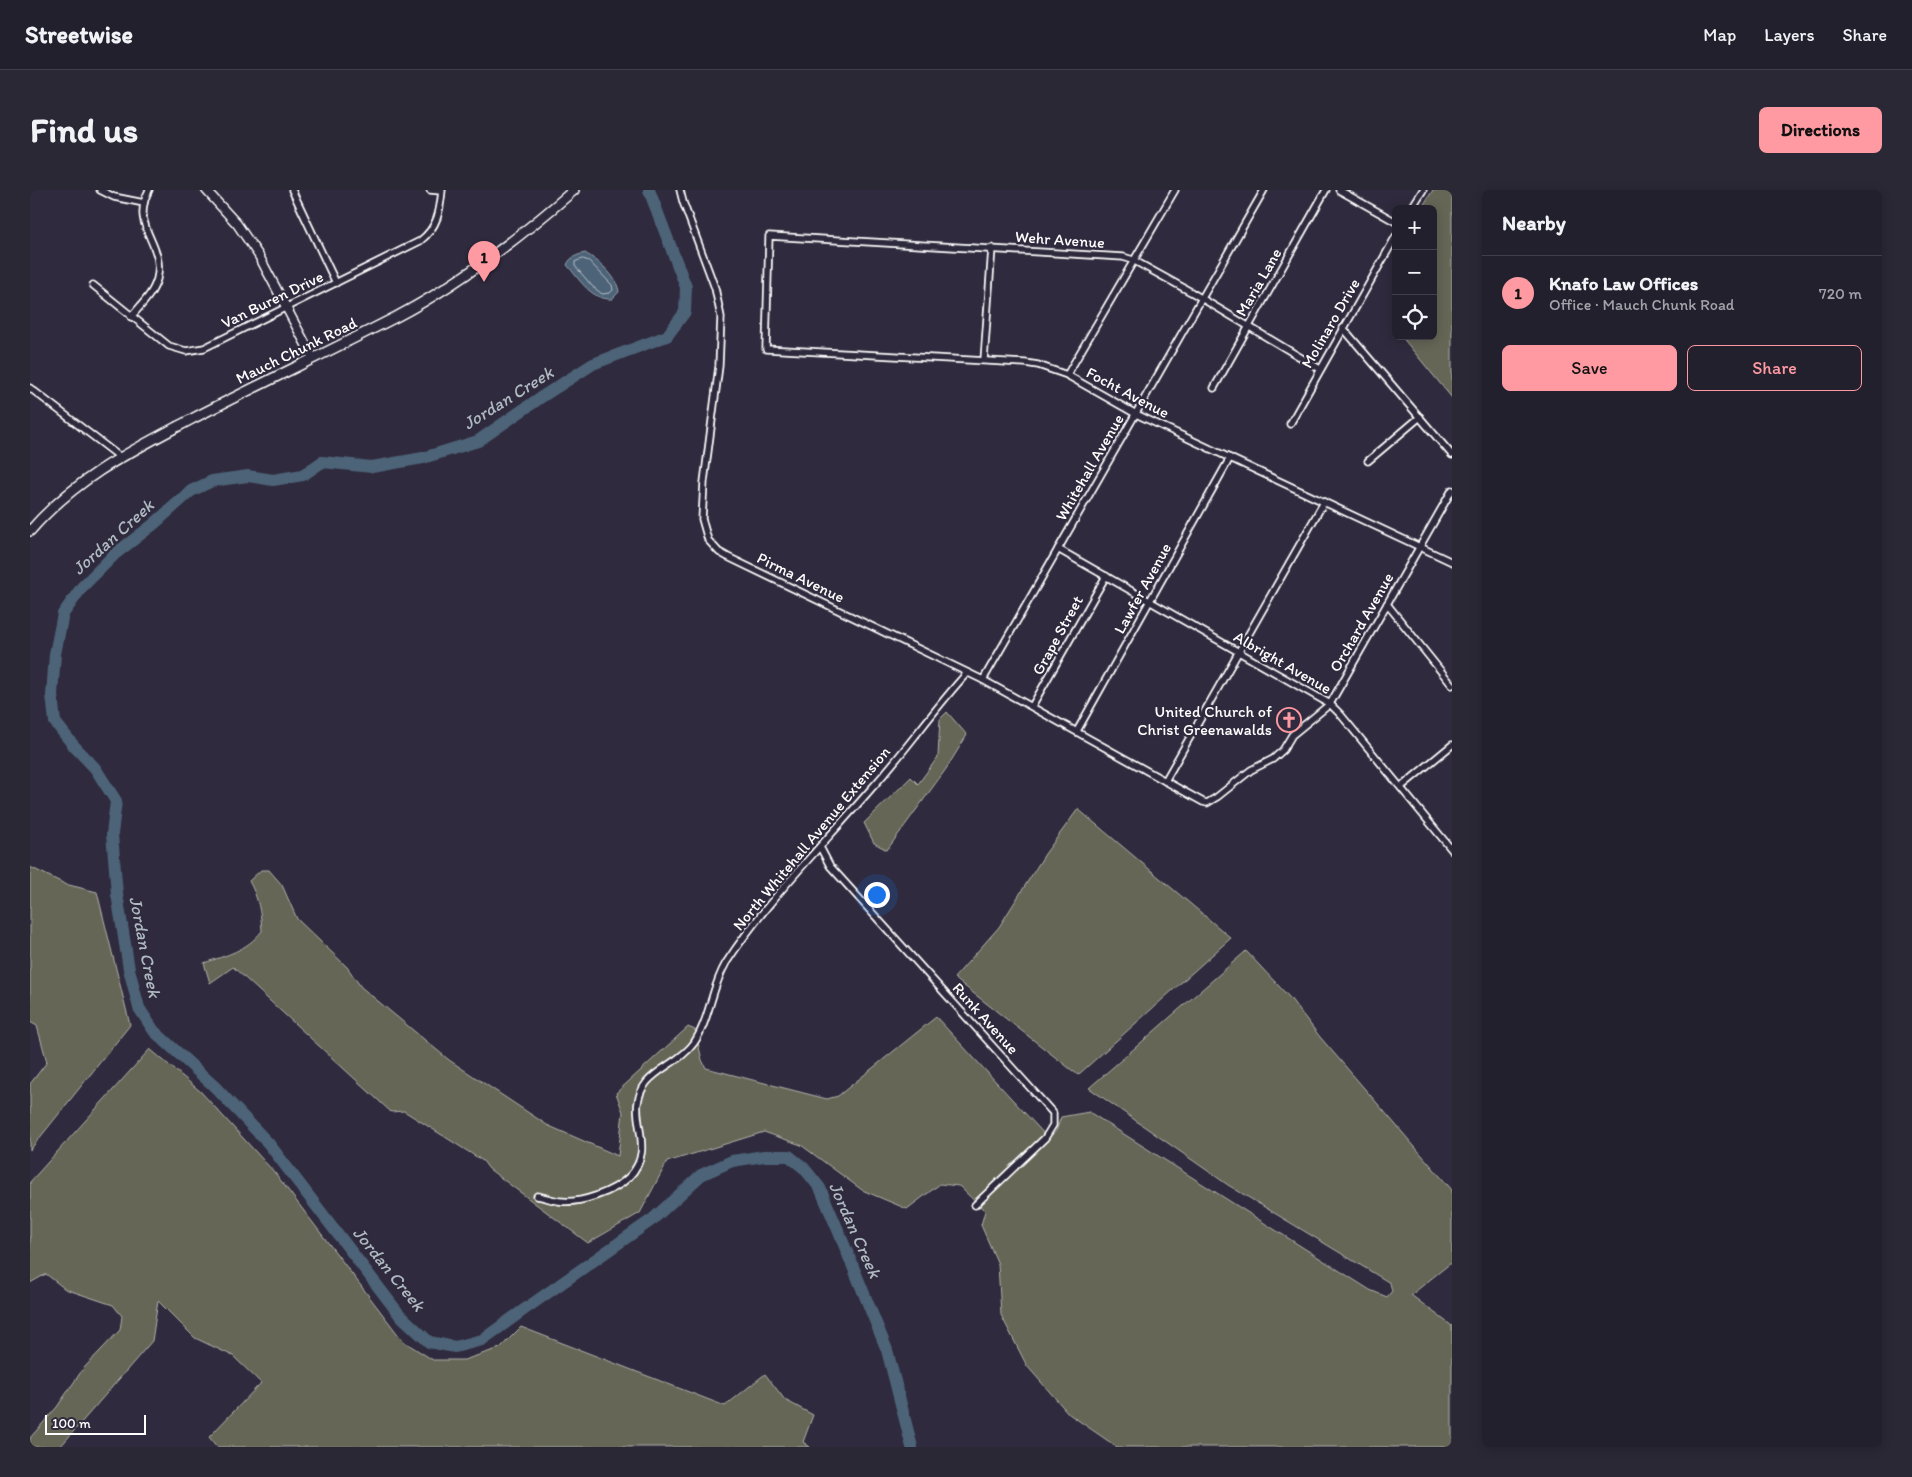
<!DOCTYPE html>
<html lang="en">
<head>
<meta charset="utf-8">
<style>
  body { margin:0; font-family:Itim,sans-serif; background:#2b2836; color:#f1f3f6 }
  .controls { position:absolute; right:15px; top:15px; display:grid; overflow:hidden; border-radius:8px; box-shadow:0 2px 12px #0003 }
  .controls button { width:45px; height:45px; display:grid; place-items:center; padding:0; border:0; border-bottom:1px solid #403e4a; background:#23202e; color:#f1f3f6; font:25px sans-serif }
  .scale { position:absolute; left:15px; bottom:12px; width:101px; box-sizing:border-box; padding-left:5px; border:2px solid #fff; border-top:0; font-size:14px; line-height:18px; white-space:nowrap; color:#fff; -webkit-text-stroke:4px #2f2a3d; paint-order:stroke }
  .you { position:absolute; left:846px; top:704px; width:18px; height:18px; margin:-12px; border:4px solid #fff; border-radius:50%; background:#1a73e8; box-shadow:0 0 0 8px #1a73e833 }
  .badge { display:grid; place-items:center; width:32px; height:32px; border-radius:50%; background:#ff9aa2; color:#111; font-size:16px; font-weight:700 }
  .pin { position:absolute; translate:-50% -41px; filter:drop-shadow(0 1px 2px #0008) }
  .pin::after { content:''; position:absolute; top:26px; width:18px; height:15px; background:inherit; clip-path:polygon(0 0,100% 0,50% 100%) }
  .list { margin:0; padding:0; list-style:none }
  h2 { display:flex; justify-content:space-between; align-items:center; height:65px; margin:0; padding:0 20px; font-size:21px }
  h2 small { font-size:16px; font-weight:400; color:#a3a3aa }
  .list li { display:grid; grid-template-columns:32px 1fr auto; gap:15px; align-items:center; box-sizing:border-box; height:75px; padding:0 20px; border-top:1px solid #403e4a }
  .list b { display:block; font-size:19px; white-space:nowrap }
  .list p { margin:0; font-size:16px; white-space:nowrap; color:#a3a3aa }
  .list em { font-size:16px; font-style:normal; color:#a3a3aa }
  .actions { display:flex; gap:10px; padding:15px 20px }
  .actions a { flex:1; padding:11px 0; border:1px solid #ff9aa2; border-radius:8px; text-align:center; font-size:18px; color:#ff9aa2 }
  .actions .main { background:#ff9aa2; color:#111 }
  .icon { flex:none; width:28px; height:28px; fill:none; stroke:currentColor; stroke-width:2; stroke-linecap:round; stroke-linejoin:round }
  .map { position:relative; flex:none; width:1422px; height:1257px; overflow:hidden; border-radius:8px }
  header { display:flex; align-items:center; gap:30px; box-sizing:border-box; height:70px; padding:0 25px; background:#23202e; border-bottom:1px solid #403e4a }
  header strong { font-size:24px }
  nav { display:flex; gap:28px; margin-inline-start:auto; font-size:18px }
  .intro { display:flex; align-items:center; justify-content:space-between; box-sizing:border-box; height:120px; padding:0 30px }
  h1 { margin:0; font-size:35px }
  .button { padding:12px 22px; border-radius:8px; background:#ff9aa2; color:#111; font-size:18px; font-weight:700 }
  main { display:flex; gap:30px; padding:0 30px }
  aside { flex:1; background:#23202e; border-radius:8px; box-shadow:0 2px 12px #0003 }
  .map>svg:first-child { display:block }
</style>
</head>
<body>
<header>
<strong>Streetwise</strong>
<nav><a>Map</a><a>Layers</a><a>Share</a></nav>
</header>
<div class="intro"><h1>Find us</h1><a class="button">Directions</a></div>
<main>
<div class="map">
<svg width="1422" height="1257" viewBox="0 0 1422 1257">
  <rect width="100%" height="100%" fill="#2f2a3d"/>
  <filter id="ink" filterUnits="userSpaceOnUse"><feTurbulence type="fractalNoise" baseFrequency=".02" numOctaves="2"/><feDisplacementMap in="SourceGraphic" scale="10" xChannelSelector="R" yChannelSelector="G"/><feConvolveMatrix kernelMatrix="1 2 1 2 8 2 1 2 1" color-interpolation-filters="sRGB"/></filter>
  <g filter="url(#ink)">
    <g fill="#656657" stroke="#b2b2ab">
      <path d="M1403 0H1422V208L1371 146H1403V93L1407 88 1403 86V19H1391Z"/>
      <path d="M917 522 937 545 916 579 857 660 844 653 834 633 881 587 888 594 908 567 910 529Z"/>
      <path d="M1048 619 1201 748 1048 885 924 788 969 737 1015 664Z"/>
      <path d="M0 677 35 694 67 702 100 835 0 960V894L17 872 7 836 0 832Z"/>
      <path d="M231 680H239L252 695 267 729 317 777 331 797 419 870 517 935 588 966 593 922 586 903 658 837 665 840 672 870 676 878 797 909 808 906 906 827 1018 948 1026 941 1031 927 1059 922 1340 1100 1357 1107 1362 1101 1360 1093 1198 995 1059 898 1216 761 1260 808 1290 847 1422 1000V1072L1381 1105 1422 1136V1257H1087L1039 1224 997 1176 971 1125 968 1074 951 1035 955 1021 929 996 910 994 877 1019 832 1000 771 955 734 942 637 972 610 1023 558 1053 459 979 453 971 374 921 361 922 203 777 180 793 174 773C197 765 216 761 232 741 231 723 228 707 219 691Z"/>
      <path d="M120 859 171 902 245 983 373 1151 403 1170H434L470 1158 491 1137 695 1216 735 1184 755 1210 783 1225 773 1252 780 1257H187L179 1247 231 1193 203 1166 165 1148 128 1111 122 1151 30 1257H0V1248L27 1217 53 1179 90 1140 92 1126 83 1115 35 1099 16 1084 0 1093V992Z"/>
    </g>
    <path fill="#4d6378" stroke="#94a1ae" d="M555 63C569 71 587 86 589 102L582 109C561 110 550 90 537 75 540 67 547 65 555 63Z"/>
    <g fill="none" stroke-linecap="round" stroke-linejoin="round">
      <path stroke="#b8c1c9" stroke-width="1" d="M553 69 559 71 582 95 583 100 580 103 572 104 562 96 545 76V72Z"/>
      <path stroke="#4d6378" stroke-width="12" d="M619 0 656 97 655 122 637 146 563 174 510 208 448 251 393 268 342 277 292 272 273 285 243 290 218 286 182 291 161 301 124 334 85 364 52 397 33 424 25 464 22 505 25 532 44 556 65 578 86 611 82 644 87 704 99 779 109 818 124 841 185 897 239 954 369 1124 399 1152 425 1157 452 1150 495 1119 623 1029 671 985 702 971 734 966H759L774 978 790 998 808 1040 857 1160 882 1257"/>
      <defs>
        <g id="minor">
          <path d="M70 0 84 7 114 13"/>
          <path d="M262 0 306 93"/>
          <path d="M400 0 411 1"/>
          <path d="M650 0 653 12 685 98 691 127 689 176 674 292 672 329 678 350 689 362 698 367 953 490 1173 612 1177 613 1187 607 1221 580 1243 569 1253 560 1262 545 1300 514 1422 300"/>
          <path d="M1309 0 1366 32"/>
          <path d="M1381 19 1393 0"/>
          <path d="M63 95 139 156 156 161 174 158 390 51C408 37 410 21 412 0"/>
          <path d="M101 127C111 115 123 104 127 89 136 53 99 38 119 0"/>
          <path d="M1313 138 1422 265"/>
          <path d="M954 170 962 58"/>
          <path d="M1290 179 1161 102 1103 70 1093 67 739 46 736 159 995 173 1008 175 1037 185 1106 224 1422 372"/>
          <path d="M1037 185 1145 0"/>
          <path d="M0 198 90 267"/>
          <path d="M1184 198 1296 0"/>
          <path d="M1260 234 1366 46"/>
          <path d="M1338 271 1390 227"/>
          <path d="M1028 359 1300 514 1311 525 1422 660"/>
          <path d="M1357 414 1422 495"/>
          <path d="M953 490 1234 0"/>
          <path d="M1002 516 1076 386"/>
          <path d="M1047 541 1200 268"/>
          <path d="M1135 591 1294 312"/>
          <path d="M1371 597 1422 555"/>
          <path d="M790 657 800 676 1023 923V935L1015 948 945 1015"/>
          <path d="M507 1006C514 1007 522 1010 529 1011 550 1014 584 1002 599 987 630 955 591 924 617 892 630 877 652 870 664 853 680 829 681 798 696 773 737 710 792 656 841 599 875 562 903 520 937 483"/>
        </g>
        <path id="tertiary" d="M176 0 207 34 229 66 283 168"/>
        <path id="secondary" d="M0 341C46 288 99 262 160 230 228 195 298 162 366 127 431 93 489 48 544 0"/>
      </defs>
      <use href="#minor" stroke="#fff" stroke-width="9"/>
      <use href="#tertiary" stroke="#fff" stroke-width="11"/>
      <use href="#secondary" stroke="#fff" stroke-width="12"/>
      <use href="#minor" stroke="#2f2a3d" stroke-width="5.5"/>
      <use href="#tertiary" stroke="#2f2a3d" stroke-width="8"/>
      <use href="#secondary" stroke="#2f2a3d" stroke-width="9"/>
    </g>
  </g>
  <defs>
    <symbol id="church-ring" viewBox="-11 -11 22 22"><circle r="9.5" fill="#2f2a3d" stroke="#ff9aa2" stroke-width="1.5"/><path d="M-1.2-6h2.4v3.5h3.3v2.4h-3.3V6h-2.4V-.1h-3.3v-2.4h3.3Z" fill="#ff9aa2"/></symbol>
  </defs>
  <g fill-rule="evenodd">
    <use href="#church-ring" x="1245" y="516" width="28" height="28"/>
  </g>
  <g text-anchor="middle" stroke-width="4.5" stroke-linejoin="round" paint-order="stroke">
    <g font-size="16" fill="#fff" stroke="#2f2a3d">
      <text transform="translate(1030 49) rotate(4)" y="6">Wehr Avenue</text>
      <text transform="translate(1228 92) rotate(-60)" y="6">Maria Lane</text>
      <text transform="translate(242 109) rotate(-26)" y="6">Van Buren Drive</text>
      <text transform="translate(1300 133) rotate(-60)" y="6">Molinaro Drive</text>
      <text transform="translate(266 160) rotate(-26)" y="6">Mauch Chunk Road</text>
      <text transform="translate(1098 202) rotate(28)" y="6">Focht Avenue</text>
      <text transform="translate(1059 277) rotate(-60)" y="6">Whitehall Avenue</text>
      <text transform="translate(771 387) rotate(26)" y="6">Pirma Avenue</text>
      <text transform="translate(1112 398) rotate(-61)" y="6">Lawfer Avenue</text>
      <text transform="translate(1331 432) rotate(-60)" y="6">Orchard Avenue</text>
      <text transform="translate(1027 445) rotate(-61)" y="6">Grape Street</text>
      <text transform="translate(1253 472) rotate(30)" y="6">Albright Avenue</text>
      <text transform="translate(781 648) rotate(-50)" y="6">North Whitehall Avenue Extension</text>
      <text transform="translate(956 828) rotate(48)" y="6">Runk Avenue</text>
    </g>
    <g font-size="16" fill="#fff" stroke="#2f2a3d" text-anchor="end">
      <text x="1242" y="527">United Church of<tspan x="1242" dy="18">Christ Greenawalds</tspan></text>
    </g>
    <g font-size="18" font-style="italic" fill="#afb9c2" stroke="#2f2a3d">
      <text transform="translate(478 208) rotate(-32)" y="6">Jordan Creek</text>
      <text transform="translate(83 347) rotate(-42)" y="6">Jordan Creek</text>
      <text transform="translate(115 757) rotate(79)" y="6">Jordan Creek</text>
      <text transform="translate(825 1040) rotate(66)" y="6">Jordan Creek</text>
      <text transform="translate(359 1079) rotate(51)" y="6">Jordan Creek</text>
    </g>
  </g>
</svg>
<div class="controls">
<button>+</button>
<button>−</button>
<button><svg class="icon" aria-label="locate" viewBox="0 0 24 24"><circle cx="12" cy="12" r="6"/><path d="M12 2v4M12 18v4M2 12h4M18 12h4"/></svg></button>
</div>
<div class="scale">100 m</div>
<div class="you"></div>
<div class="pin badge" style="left:454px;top:92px">1</div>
</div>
<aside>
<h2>Nearby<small></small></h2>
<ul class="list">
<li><span class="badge">1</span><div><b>Knafo Law Offices</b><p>Office · Mauch Chunk Road</p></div><em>720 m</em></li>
</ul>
<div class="actions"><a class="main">Save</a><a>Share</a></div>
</aside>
</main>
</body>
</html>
